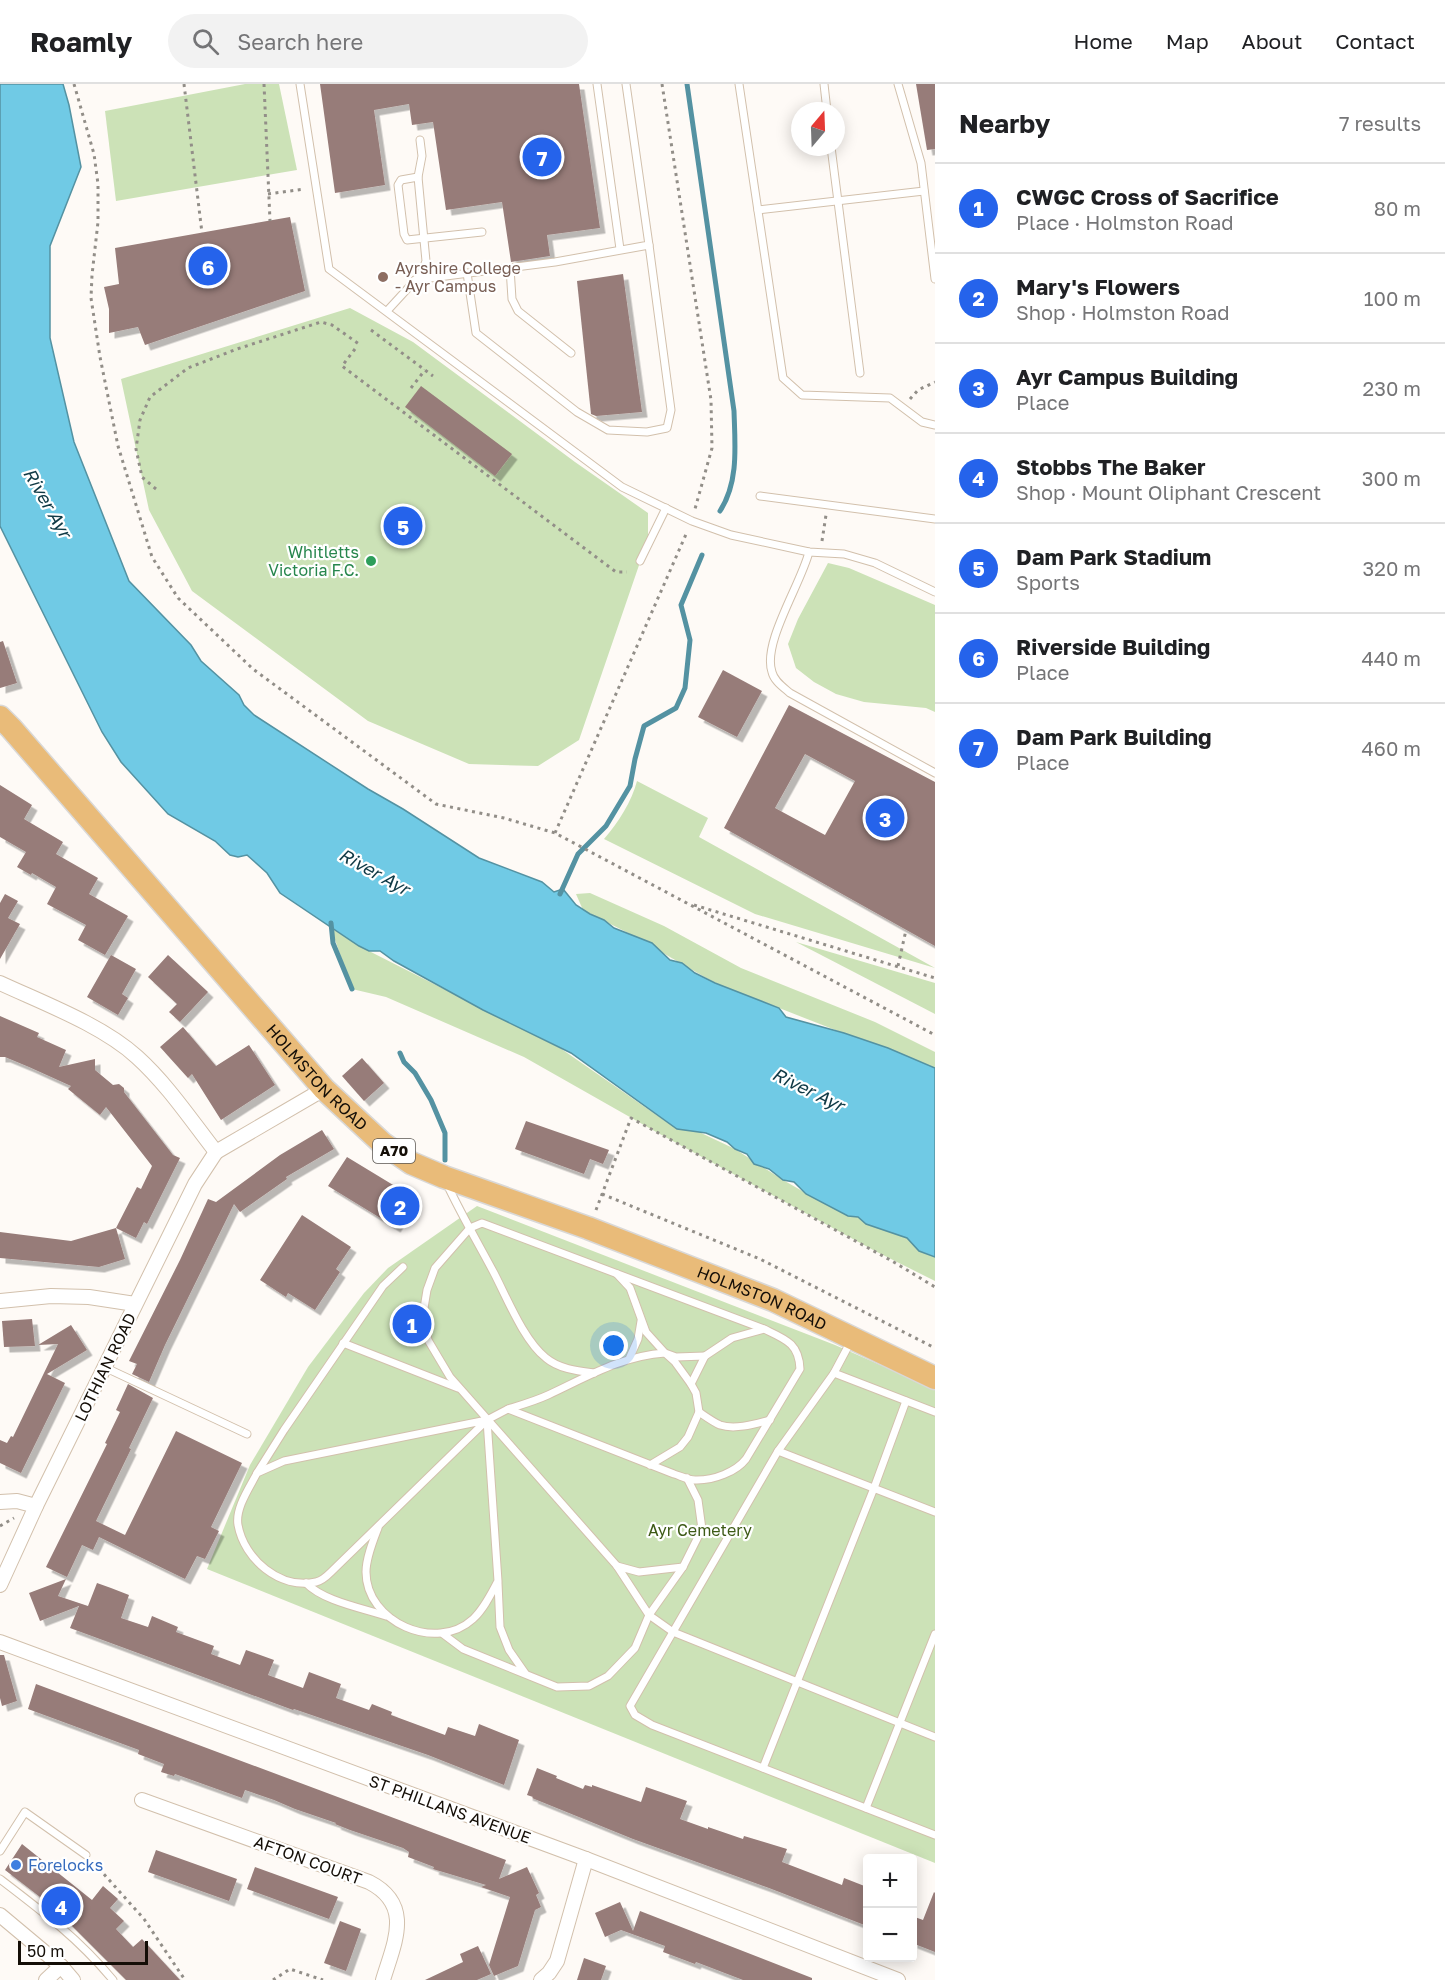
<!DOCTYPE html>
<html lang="en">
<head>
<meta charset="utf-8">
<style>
  body { margin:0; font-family:"Golos Text",sans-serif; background:#f2f2f2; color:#202124 }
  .controls { position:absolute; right:18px; bottom:18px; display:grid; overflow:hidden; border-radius:6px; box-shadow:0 3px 15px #0003 }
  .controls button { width:54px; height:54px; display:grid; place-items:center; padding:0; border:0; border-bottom:2px solid #e0e0e0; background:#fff; color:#202124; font:30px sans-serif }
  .compass { position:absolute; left:791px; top:18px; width:54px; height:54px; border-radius:50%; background:#fff; box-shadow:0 3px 15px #0003; rotate:19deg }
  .scale { position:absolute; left:18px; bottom:15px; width:130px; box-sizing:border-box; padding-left:6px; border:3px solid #140e07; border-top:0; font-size:16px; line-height:21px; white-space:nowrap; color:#140e07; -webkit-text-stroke:4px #fff; paint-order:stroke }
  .you { position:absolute; left:614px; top:1262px; width:21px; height:21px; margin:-15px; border:4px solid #fff; border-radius:50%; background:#1a73e8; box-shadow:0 0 0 9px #1a73e833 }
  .badge { display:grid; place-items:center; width:39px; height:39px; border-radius:50%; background:#2563eb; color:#fff; font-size:20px; font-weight:700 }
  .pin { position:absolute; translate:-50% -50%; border:3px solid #fff; box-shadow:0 2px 6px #0006 }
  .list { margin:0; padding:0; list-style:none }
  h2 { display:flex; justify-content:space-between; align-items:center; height:78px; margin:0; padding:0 24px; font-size:26px }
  h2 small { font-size:20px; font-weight:400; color:#757577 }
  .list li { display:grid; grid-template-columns:39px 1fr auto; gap:18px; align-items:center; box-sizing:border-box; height:90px; padding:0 24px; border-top:2px solid #e0e0e0 }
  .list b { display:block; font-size:22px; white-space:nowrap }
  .list p { margin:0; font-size:20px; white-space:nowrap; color:#757577 }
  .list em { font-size:20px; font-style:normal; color:#757577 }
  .icon { flex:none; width:33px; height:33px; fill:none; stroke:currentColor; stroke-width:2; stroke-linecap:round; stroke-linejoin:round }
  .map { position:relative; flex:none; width:935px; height:1896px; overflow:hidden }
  header { display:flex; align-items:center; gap:36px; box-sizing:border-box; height:84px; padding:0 30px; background:#fff; border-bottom:2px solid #e0e0e0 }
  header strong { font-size:28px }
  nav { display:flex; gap:33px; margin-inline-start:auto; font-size:21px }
  .search { width:420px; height:54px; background:#f2f2f2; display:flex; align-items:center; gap:15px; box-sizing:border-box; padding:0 21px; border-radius:33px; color:#757577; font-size:22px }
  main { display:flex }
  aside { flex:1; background:#fff }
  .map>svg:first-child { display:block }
</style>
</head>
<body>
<header>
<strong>Roamly</strong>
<div class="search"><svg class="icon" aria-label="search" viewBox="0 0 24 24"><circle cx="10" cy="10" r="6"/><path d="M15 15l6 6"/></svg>Search here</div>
<nav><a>Home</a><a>Map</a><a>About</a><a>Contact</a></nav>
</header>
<main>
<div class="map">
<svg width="935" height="1896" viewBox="0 0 935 1896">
  <defs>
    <filter id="shadow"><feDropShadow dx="5.5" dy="5.5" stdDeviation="0" flood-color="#0004"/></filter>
  </defs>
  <rect width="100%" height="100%" fill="#fefaf6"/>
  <g fill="#cce2b7">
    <path d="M245 0H279L297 86 116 117 105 27Z"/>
    <path d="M350 224 413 258 575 378 648 429V455L579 656 538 682 469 680 368 637 192 507 149 426 121 295Z"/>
    <path d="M828 479 849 484 935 521V628L926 624 864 618 836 610 814 598 796 584 788 560 798 535Z"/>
    <path d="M637 697 708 734 699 753 935 884 755 830 604 755C618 739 632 717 637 697Z"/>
    <path d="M590 809 664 842 741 884 875 938 935 968V985L715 899 630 850 583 826 576 810Z"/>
    <path d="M331 844 369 867 560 964 668 1039 699 1048 735 1065 783 1096 818 1116 907 1154 935 1171V1197L875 1167 658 1049 524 973 386 913 352 905Z"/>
    <path d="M796 858 935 899V930Z"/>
    <path d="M477 1122 835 1261 935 1305V1779L207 1485 250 1381 308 1283 364 1209 388 1184Z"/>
  </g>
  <path fill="#70cae5" stroke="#5492a2" stroke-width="1.5" d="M0 0H63L69 21 81 83 50 162V254L74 358 129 497 191 561 201 577 239 611 244 621 254 631 368 705 403 725 479 774 542 798 554 808 563 805 576 821 590 830 604 836 614 844 652 859 670 876 682 879 695 889 715 899 779 924 786 933 844 949 888 964 935 984V1173L919 1167 907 1154 866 1140 858 1133 848 1132 806 1110 794 1098 783 1096 769 1085 754 1080 747 1070 735 1065 727 1058 706 1049 677 1045 571 969 483 926 394 877 380 867H369L359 862 280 809 267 789 247 771 238 773 230 771 215 757 168 730 121 678 102 648 0 442Z"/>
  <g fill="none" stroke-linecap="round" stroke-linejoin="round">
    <g stroke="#5492a2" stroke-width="5">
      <path d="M687 0 734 327C735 361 739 398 720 427"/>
      <path d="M560 810 578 770 606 742 630 702 635 675 644 642 676 624 685 604 690 556 681 521 702 471"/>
      <path d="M331 839 333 859 352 905"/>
      <path d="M400 969 404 978 415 989 431 1016 445 1049V1076"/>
    </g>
  </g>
  <g fill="#977c79" fill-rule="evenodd" filter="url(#shadow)">
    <path d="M320 0H579L600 144 547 151 550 172 511 178 502 118 446 126 433 38 412 41 409 20 374 26 385 101 335 109Z"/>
    <path d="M916 0H935V65L927 66Z"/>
    <path d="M290 133 305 207 145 261 138 243 109 249V225L104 203 119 200 115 164Z"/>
    <path d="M623 190 642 328 596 332 591 330 577 197Z"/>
    <path d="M421 302 512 370 495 392 405 323Z"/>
    <path d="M3 557 17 599 0 604V558Z"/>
    <path d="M723 586 762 607 737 653 698 633Z"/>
    <path d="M789 621 935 698V862L724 744ZM805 670 855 697 825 751 775 724Z"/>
    <path d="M0 701 32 721 24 735 63 758 56 770 98 794 89 810 128 832 105 871 78 856 86 841 47 820 56 803 32 789 31 791 17 783 26 768 0 753Z"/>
    <path d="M5 810 18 817 8 834 20 840 0 875V819Z"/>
    <path d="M111 871 136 885 122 910 128 914 118 931 87 913Z"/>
    <path d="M168 871 208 908 180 938 169 928 177 920 148 893Z"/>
    <path d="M0 932 39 949 37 953 66 966 59 983 95 975V986L113 1001 119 1000 124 1004V1008L173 1071 180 1074 147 1140 144 1138 136 1154 116 1144 137 1103 141 1105 152 1082 106 1023 100 1031 68 1005 71 1002 29 983 5 973H0Z"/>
    <path d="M183 943 216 982 249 961 275 1001 221 1036 192 990 188 994 160 963Z"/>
    <path d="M362 974 384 999 364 1017 342 992Z"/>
    <path d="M526 1037 609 1066 603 1080 590 1075 584 1090 515 1065Z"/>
    <path d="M322 1046 334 1065 286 1093 287 1095 240 1128 234 1120 165 1261 149 1298 132 1290 137 1280 129 1277 180 1176 208 1115 216 1118 280 1071Z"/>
    <path d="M347 1073 408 1110 405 1115 411 1118 395 1143 328 1102Z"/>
    <path d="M302 1131 351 1163 336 1185 340 1188 315 1226 288 1209 286 1213 260 1196Z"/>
    <path d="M116 1144 125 1175 99 1183 0 1174V1148L71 1157Z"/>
    <path d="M32 1235 35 1262 4 1263 2 1237Z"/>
    <path d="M71 1241 87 1266 47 1290 65 1299 21 1389 0 1379V1356L7 1359 11 1352 13 1353 58 1260 38 1261Z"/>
    <path d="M128 1300 153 1314 129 1364 131 1365 96 1437 125 1451 176 1347 242 1379 211 1443 219 1447 205 1475 197 1472 185 1495 99 1453 93 1466 82 1461 67 1493 46 1483 107 1360 105 1359 120 1328 116 1326Z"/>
    <path d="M66 1495 58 1512 88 1522 97 1499 111 1504 129 1511 121 1534 148 1543 152 1532 178 1543 176 1548 214 1562 211 1570 240 1581 246 1566 274 1576 268 1591 303 1604 309 1588 341 1600 336 1614 369 1626 372 1620 392 1628 391 1631 445 1651 448 1643 475 1652 479 1640 519 1656 504 1701 428 1671 294 1625 293 1626 70 1544 79 1522 40 1537 29 1509Z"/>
    <path d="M0 1571H4L17 1617 2 1622 0 1614Z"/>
    <path d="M36 1600 506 1776 499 1795 527 1783 539 1809 536 1811 541 1823 535 1826 518 1882 494 1892 489 1881 510 1813 481 1803 486 1801 433 1785 434 1783 408 1773 409 1768 403 1764 350 1746 335 1740 336 1739 295 1725 274 1716 245 1706 242 1714 175 1690 174 1692 161 1688 164 1680 138 1670 139 1666 28 1625Z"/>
    <path d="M537 1684 557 1692 556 1694 583 1705 585 1701 592 1703V1701L641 1718 646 1703 687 1717 680 1735 708 1745V1743L743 1755 744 1752 787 1765 782 1778 842 1801 844 1794 867 1803V1842L769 1804 633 1755 532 1714 533 1713 527 1711Z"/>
    <path d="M22 1760 92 1816 103 1802 118 1815 110 1824 124 1837 116 1845 133 1863 142 1855 180 1896H126L53 1823 5 1786Z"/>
    <path d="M156 1766 237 1795 229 1817 148 1788Z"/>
    <path d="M255 1783 338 1813 329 1835 247 1805Z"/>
    <path d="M934 1808 935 1809V1868L912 1859V1832L923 1836Z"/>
    <path d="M620 1818 633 1847 640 1827 812 1894V1896H743L696 1878 695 1880 663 1868 665 1862 621 1846 605 1853 595 1829Z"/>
    <path d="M340 1837 361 1845 346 1887 324 1879Z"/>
    <path d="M478 1862 491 1890 477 1896H425L463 1878 460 1870Z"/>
    <path d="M584 1874 606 1882 601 1896H577Z"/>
  </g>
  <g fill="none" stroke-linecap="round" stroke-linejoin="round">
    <defs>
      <g id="lane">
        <path d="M300 0 329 185 622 403 692 437 731 451 809 468 844 470 875 479 935 508"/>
        <path d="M597 0 620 165"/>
        <path d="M739 0 783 294 802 311 890 314 922 338 935 341"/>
        <path d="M824 0 827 27"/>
        <path d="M898 0 921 79 935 195"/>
        <path d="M831 63 860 289"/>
        <path d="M418 93 401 96 398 101 404 150 407 156 482 148"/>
        <path d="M758 126 924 107"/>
        <path d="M510 184 512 215 518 227 571 269"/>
        <path d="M467 189 476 249 577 328 608 346 647 348 667 344 671 326 649 161"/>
        <path d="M415 196 555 178 649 161 626 0"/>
        <path d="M387 227 421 190 426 177 418 93 422 72 420 56"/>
        <path d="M760 412 935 435"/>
        <path d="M809 468C801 500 762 559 772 588 774 597 783 603 790 609L935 689"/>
        <path d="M640 477 666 424"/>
        <path d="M447 1100C461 1130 478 1159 494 1189 507 1214 524 1257 546 1274 559 1285 578 1287 594 1289"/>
        <path d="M617 1190 630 1204 646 1248 665 1269 676 1273 705 1272"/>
        <path d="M343 1259 458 1304"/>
        <path d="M629 1275 638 1255 641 1237"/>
        <path d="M104 1283 247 1350"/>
        <path d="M834 1289 851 1257"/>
        <path d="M691 1300 705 1272 732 1254 764 1245"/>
        <path d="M508 1325C521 1321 535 1317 548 1311 587 1293 621 1272 665 1269L675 1278 691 1300 696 1309 699 1328 688 1353 680 1363 650 1381"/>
        <path d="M699 1328C705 1332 713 1338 720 1341 735 1346 755 1340 770 1336"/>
        <path d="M935 1328 834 1289 778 1367 630 1622 635 1631 652 1641 935 1751"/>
        <path d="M487 1336 331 1488C327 1492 321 1497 316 1498 280 1506 244 1475 238 1441 235 1424 250 1403 257 1389L284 1377 487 1336 508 1325 674 1390C681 1392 690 1397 697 1396 714 1396 736 1388 746 1375L800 1285C799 1259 785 1255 764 1245L482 1139 470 1144 435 1184 427 1206 423 1230 428 1256 450 1293 617 1482 649 1531 673 1548 935 1653"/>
        <path d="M778 1367 935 1428"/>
        <path d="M257 1389 284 1346 383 1202 403 1183"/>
        <path d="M378 1444C373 1457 366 1474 366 1488 366 1538 436 1569 473 1535 484 1525 491 1510 498 1497L487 1336"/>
        <path d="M617 1482 639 1488 683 1483"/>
        <path d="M306 1499C323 1517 362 1524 386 1532"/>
        <path d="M498 1499 500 1543 509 1566 525 1589"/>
        <path d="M443 1550 463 1565 557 1603 589 1602 608 1592 635 1564 649 1531 683 1483 702 1445 698 1416 687 1394"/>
        <path d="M763 1684 874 1404 906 1317"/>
        <path d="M866 1724 935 1550"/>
        <path d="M0 1767 25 1728 86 1771"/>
        <path d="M0 1795C42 1827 79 1855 113 1896"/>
      </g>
      <g id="street">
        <path d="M0 899C43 919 102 941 137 973 167 1000 191 1036 216 1068L324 1005"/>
        <path d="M0 1217 51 1212 89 1213 135 1220"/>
        <path d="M0 1418 17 1417 36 1422"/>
        <path d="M0 1501 36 1422 195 1100 216 1068"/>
        <path d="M0 1558 586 1775 898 1896"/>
        <path d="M142 1716 369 1798C414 1821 394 1859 383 1896"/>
        <path d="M0 1831 61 1882 73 1896"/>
        <path d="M46 1896 61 1882"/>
        <path d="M541 1896 549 1889 557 1877 586 1775"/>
      </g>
      <g id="primary">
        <path id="s1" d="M0 633 11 644 324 1005 382 1059 411 1079 444 1093 588 1144 773 1216 935 1294"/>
      </g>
    </defs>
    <use href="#lane" stroke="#d2c0ac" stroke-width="9"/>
    <use href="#street" stroke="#d2c0ac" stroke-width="16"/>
    <use href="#primary" stroke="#d9d8d7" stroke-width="25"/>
    <g stroke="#928e88" stroke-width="3" stroke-dasharray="3 4.5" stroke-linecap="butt">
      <path d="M74 0 94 70 98 100V138L92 191 91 214 100 273 118 362 152 473 178 514 253 585 436 720 504 734 555 749 935 951"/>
      <path d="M184 0 202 149"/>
      <path d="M264 0 270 137"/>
      <path d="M662 0 711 316 712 364 695 425"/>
      <path d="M268 110 305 105"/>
      <path d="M371 246 433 292"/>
      <path d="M355 265 342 282 616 488H627"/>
      <path d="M411 304 425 286"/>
      <path d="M910 315 918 306 935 298"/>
      <path d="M156 405 142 393 136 365 140 336 150 313 188 284 237 265 321 238 332 241 359 260"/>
      <path d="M822 457 826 431"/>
      <path d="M555 749 687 448"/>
      <path d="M694 821 935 894"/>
      <path d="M898 882 906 846"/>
      <path d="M602 1110 760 1175 935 1264"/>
      <path d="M596 1126 631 1034 892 1177 935 1203"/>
      <path d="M0 1442 14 1434"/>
      <path d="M94 1779 144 1835 185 1896"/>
      <path d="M273 1896 290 1885 323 1896"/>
    </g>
    <use href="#lane" stroke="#fff" stroke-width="7"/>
    <use href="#street" stroke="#fff" stroke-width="14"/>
    <use href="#primary" stroke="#e9bb79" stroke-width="22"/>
  </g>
  <circle fill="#8d6e63" stroke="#fff" stroke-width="2" cx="383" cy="193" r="6"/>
  <circle fill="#2e9e5b" stroke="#fff" stroke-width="2" cx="371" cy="477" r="6"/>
  <circle fill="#3f7fe0" stroke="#fff" stroke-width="2" cx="16" cy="1781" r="6"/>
  <g text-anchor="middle" stroke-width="4.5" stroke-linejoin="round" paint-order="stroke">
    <rect fill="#fff" stroke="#5a5651" stroke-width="1.5" x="373" y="1055" width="42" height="24" rx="4.5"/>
    <g font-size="15" font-weight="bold" fill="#140e07">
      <text x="394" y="1072">A70</text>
    </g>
    <g font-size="16" fill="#785e54" stroke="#fff" text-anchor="start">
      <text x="395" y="190">Ayrshire College<tspan x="395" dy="18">- Ayr Campus</tspan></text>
    </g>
    <g font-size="16" fill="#27864d" stroke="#fff" text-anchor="end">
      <text x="359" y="474">Whitletts<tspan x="359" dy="18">Victoria F.C.</tspan></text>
    </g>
    <g font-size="16" fill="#140e07" stroke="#fff">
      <text dy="6" stroke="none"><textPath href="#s1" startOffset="480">HOLMSTON ROAD</textPath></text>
      <text dy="6" stroke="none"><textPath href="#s1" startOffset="984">HOLMSTON ROAD</textPath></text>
      <text transform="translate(105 1283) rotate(-64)" y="6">LOTHIAN ROAD</text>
      <text transform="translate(450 1725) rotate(20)" y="6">ST PHILLANS AVENUE</text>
      <text transform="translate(308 1776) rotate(20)" y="6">AFTON COURT</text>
    </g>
    <g font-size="16" fill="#3d5a16" stroke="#fff">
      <text x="700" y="1452">Ayr Cemetery</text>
    </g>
    <g font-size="16" fill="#366cbe" stroke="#fff" text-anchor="start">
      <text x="28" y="1787">Forelocks</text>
    </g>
    <g font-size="18" font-style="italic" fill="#103a46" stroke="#fff">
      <text transform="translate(47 419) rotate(60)" y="6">River Ayr</text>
      <text transform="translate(374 788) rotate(29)" y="6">River Ayr</text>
      <text transform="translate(808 1006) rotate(26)" y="6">River Ayr</text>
    </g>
  </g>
</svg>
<div class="controls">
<button>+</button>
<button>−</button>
</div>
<svg class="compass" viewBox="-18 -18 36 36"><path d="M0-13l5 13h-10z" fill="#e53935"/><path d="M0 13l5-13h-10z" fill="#757577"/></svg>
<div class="scale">50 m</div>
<div class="you"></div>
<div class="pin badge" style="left:412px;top:1240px">1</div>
<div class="pin badge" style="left:400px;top:1122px">2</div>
<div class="pin badge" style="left:885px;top:734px">3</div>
<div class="pin badge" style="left:61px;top:1822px">4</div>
<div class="pin badge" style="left:403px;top:442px">5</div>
<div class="pin badge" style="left:208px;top:182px">6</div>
<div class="pin badge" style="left:542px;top:73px">7</div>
</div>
<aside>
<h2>Nearby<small>7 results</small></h2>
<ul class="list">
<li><span class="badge">1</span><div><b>CWGC Cross of Sacrifice</b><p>Place · Holmston Road</p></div><em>80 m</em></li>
<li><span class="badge">2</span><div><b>Mary's Flowers</b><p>Shop · Holmston Road</p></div><em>100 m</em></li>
<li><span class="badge">3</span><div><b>Ayr Campus Building</b><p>Place</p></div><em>230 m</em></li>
<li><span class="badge">4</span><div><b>Stobbs The Baker</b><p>Shop · Mount Oliphant Crescent</p></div><em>300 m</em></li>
<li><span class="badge">5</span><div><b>Dam Park Stadium</b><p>Sports</p></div><em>320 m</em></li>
<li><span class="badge">6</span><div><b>Riverside Building</b><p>Place</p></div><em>440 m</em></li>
<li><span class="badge">7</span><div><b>Dam Park Building</b><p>Place</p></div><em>460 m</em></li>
</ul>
</aside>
</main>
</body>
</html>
